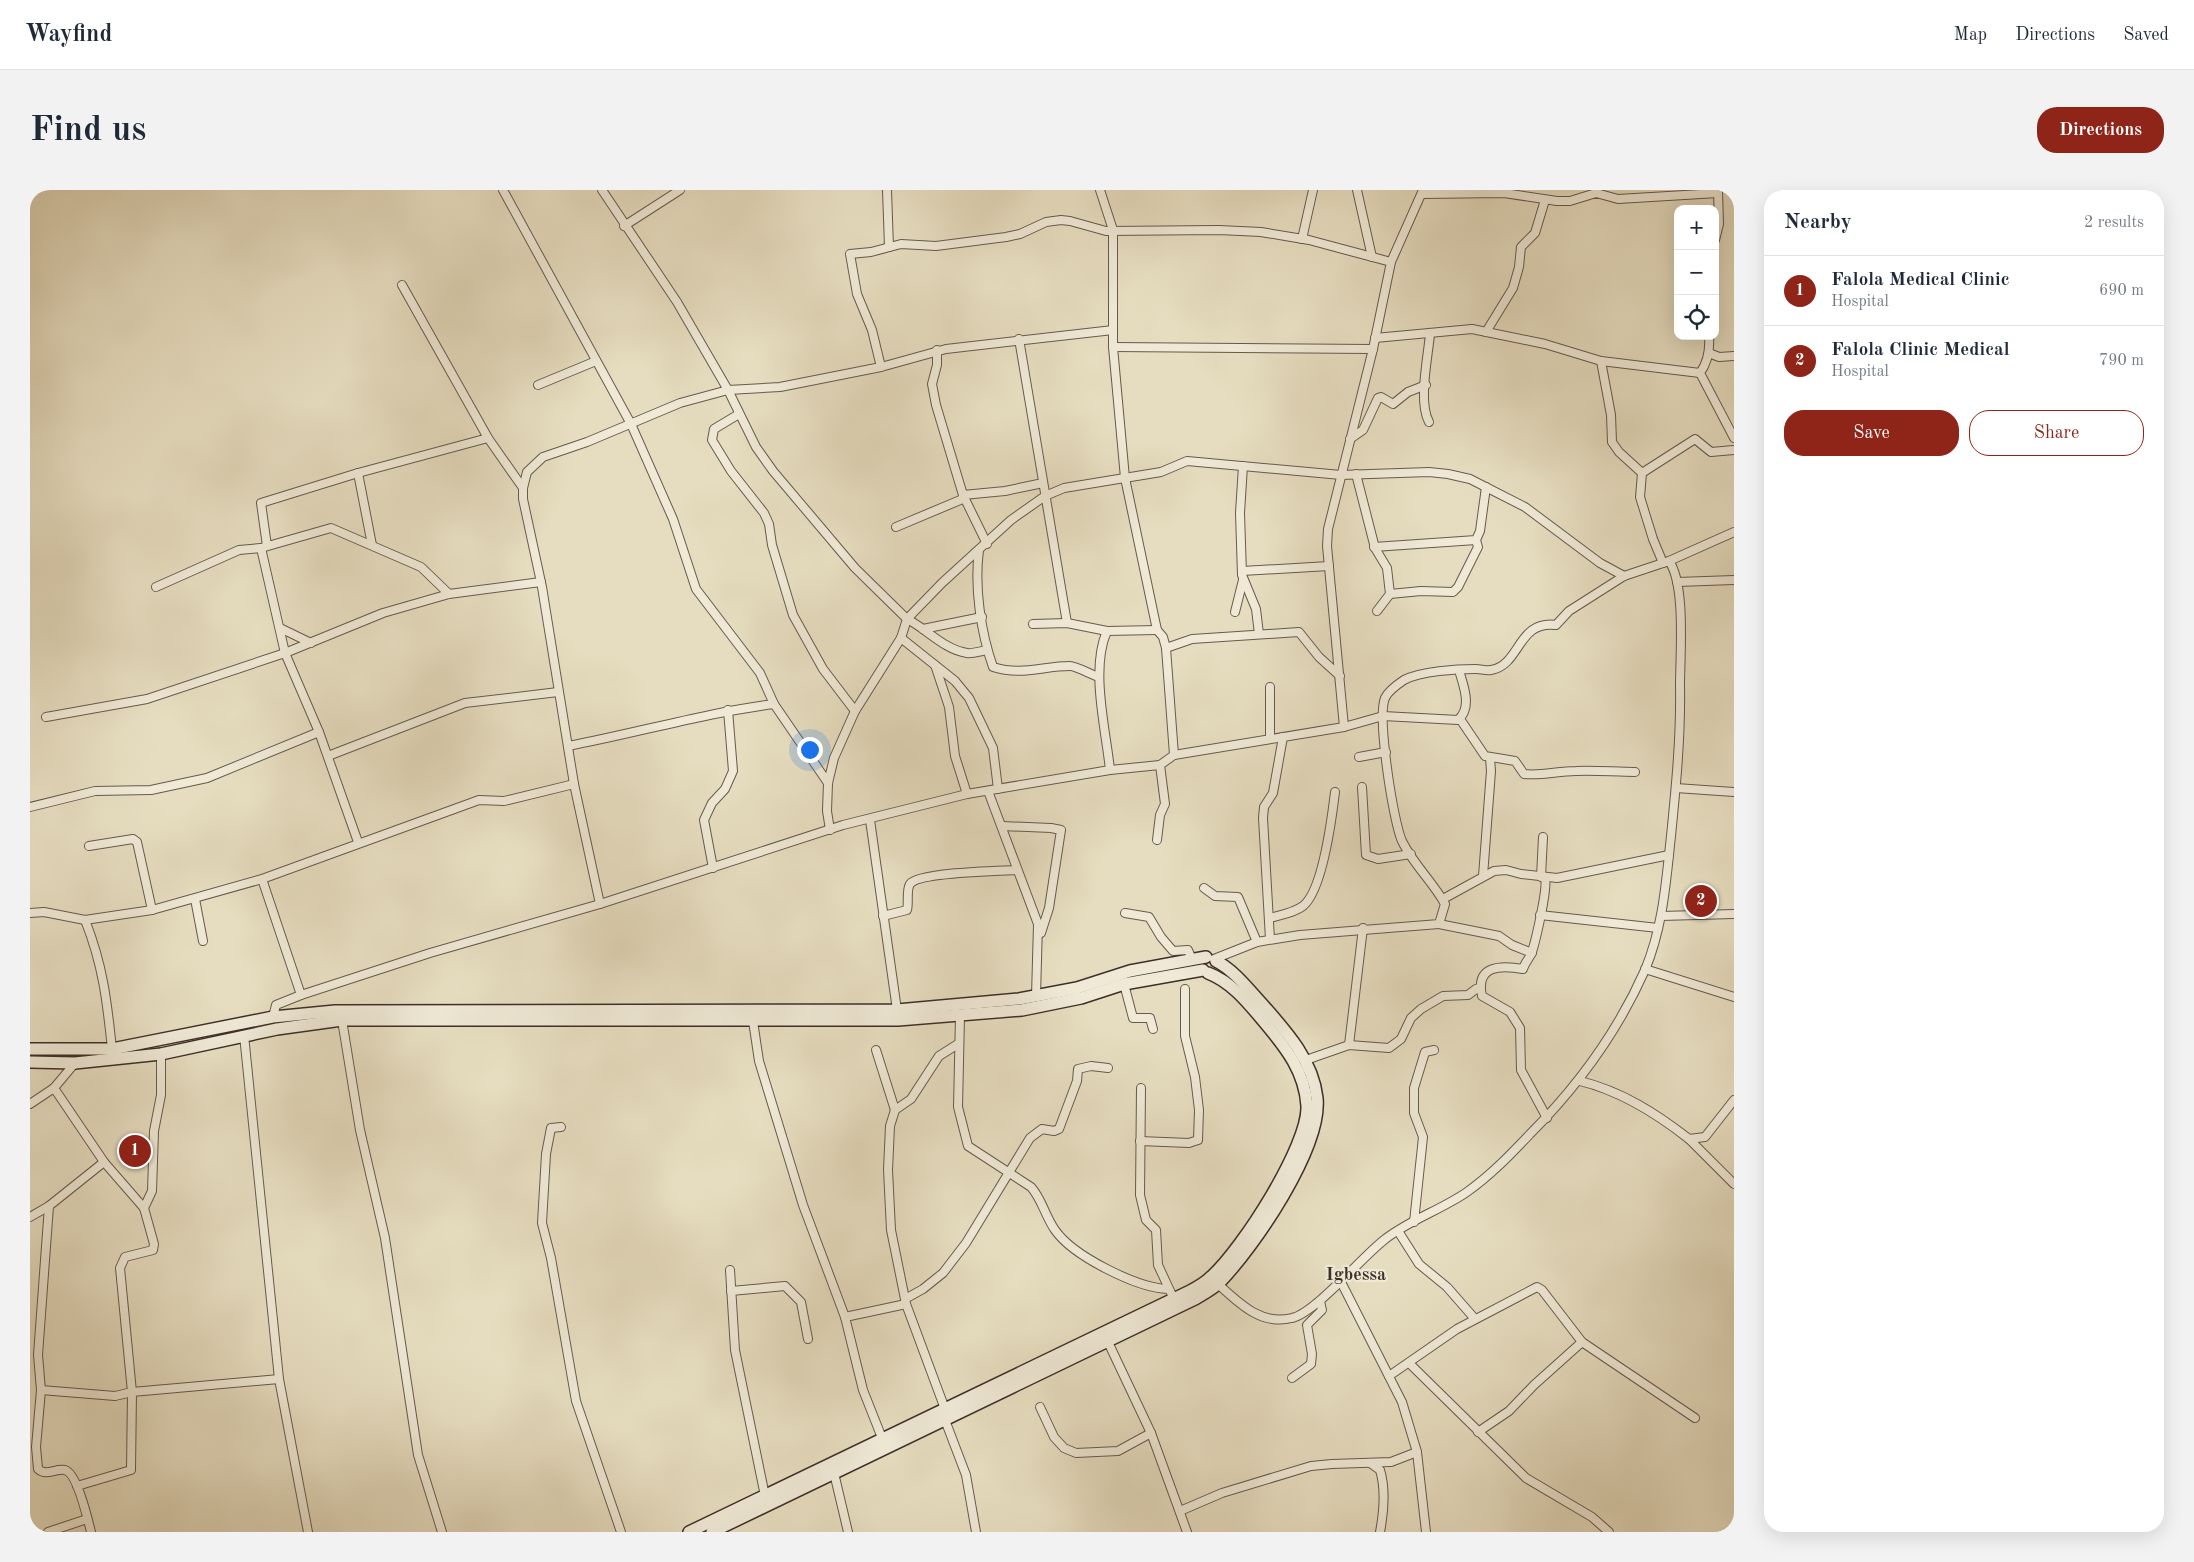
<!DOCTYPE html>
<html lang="en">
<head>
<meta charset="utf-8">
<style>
  body { margin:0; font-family:"Old Standard TT",serif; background:#f2f2f3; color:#1f2937 }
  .controls { position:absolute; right:15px; top:15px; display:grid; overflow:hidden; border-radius:10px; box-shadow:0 5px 20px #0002 }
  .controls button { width:45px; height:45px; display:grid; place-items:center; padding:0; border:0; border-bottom:1px solid #e0e1e3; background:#fff; color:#1f2937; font:25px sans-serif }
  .you { position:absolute; left:779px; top:559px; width:18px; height:18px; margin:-12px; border:4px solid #fff; border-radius:50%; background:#1a73e8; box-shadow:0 0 0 8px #1a73e833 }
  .badge { display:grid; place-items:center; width:32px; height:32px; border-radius:50%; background:#8f2418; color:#fff; font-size:16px; font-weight:700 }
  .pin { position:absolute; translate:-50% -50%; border:2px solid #fff; box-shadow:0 1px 5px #0006 }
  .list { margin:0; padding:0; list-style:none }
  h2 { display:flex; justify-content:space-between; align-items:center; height:65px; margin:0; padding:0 20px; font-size:21px }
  h2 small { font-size:16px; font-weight:400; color:#747a83 }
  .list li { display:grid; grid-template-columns:32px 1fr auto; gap:15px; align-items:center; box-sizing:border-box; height:70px; padding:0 20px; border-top:1px solid #e0e1e3 }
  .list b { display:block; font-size:19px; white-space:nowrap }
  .list p { margin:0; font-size:16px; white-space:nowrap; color:#747a83 }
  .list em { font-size:16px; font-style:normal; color:#747a83 }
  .actions { display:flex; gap:10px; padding:15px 20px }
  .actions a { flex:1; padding:11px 0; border:1px solid #8f2418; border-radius:20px; text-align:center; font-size:18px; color:#8f2418 }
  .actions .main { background:#8f2418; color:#fff }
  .icon { flex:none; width:28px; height:28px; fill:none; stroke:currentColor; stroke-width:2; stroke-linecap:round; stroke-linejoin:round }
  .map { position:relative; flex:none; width:1704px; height:1342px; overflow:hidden; border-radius:20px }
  header { display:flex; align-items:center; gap:30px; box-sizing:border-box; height:70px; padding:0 25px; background:#fff; border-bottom:1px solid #e0e1e3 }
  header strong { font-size:24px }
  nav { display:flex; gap:28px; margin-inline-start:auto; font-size:18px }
  .intro { display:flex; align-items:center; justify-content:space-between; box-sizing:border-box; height:120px; padding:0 30px }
  h1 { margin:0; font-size:35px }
  .button { padding:12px 22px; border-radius:20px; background:#8f2418; color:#fff; font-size:18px; font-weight:700 }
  main { display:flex; gap:30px; padding:0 30px }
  aside { flex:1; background:#fff; border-radius:20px; box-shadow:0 5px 20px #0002 }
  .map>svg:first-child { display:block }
</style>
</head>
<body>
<header>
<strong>Wayfind</strong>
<nav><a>Map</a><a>Directions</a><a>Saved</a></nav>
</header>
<div class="intro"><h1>Find us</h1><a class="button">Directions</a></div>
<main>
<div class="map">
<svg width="1704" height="1342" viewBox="0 0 1704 1342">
  <rect width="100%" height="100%" fill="#e6ddc0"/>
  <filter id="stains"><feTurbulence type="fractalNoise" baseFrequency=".004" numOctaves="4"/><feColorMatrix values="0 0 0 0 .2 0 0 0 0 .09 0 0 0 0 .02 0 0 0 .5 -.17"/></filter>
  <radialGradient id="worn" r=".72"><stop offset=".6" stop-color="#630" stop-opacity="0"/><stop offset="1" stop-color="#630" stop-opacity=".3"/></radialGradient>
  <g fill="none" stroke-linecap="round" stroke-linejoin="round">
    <defs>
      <g id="street">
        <path d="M473 0 601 234 643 329 666 399 730 483 744 514 798 593"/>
        <path d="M572 0 647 112 698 200 726 257 743 281 825 378 877 429C897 439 913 459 937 463 942 464 951 461 957 460"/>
        <path d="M857 0 859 57"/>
        <path d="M1070 0 1083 40V157L1095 288 1127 440 1133 447 1136 458 1144 565"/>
        <path d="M1327 0 1342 67"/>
        <path d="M1392 4 1474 3 1527 11H1540L1566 3 1588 9 1688 3"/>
        <path d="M594 36 650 0"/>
        <path d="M1272 49 1283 0"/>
        <path d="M1685 50 1689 34 1688 0"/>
        <path d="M372 95 458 248 493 298"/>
        <path d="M1456 142 1483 98 1489 77 1491 57 1505 43 1515 10"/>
        <path d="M1679 146C1680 159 1678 172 1670 183L1704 248"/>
        <path d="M1345 148 1442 139 1515 154 1571 171 1670 183"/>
        <path d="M989 149 1037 433"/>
        <path d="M1083 157 1343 159"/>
        <path d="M907 160V175L902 194 906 215 933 305 957 354"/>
        <path d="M1679 163 1689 167 1704 166"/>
        <path d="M1571 171 1581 225 1582 252 1589 262 1612 283"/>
        <path d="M851 177 842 140 827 104 820 64 841 62 871 54 906 56 976 47 990 44 1016 32 1031 30 1040 31 1076 41 1189 40 1231 42 1279 50 1361 72"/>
        <path d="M508 195 566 171"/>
        <path d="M709 224 684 239 682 250 701 281 734 323 739 334 742 355 763 425 793 479 825 521"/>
        <path d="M1399 232C1388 212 1398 167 1400 144"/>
        <path d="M1320 249 1333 240 1348 208 1351 207 1363 214 1378 202 1396 195"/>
        <path d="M1213 276 1210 323 1212 385 1226 419 1229 444"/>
        <path d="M328 283 342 355"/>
        <path d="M1326 284 1345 358 1357 378 1360 404 1347 421"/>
        <path d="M933 305 975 301 1013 293"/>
        <path d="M866 337 935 308"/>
        <path d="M237 356 231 313 328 283 458 248"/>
        <path d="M1344 357 1446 350 1450 341 1456 297"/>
        <path d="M231 358 255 463 289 542 328 652"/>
        <path d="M949 360C944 397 951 443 963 477 991 486 1013 476 1040 476 1046 476 1062 485 1069 487"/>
        <path d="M1633 373 1623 349 1610 307 1612 283 1665 249 1681 262 1704 260"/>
        <path d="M1212 381 1299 376"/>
        <path d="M1647 392 1704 390"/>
        <path d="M126 397 209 360 231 358 301 338 391 377 419 404"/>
        <path d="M1360 404 1391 401 1423 402 1428 397 1448 357 1446 350"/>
        <path d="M1205 422 1213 390"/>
        <path d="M1003 434 1037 433 1077 441 1127 440"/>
        <path d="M250 438 281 453"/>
        <path d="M893 439 952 427"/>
        <path d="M1077 441C1060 479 1076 540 1080 580"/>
        <path d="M871 448 925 491 939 508 963 558 968 599"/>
        <path d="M1136 458 1162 449 1269 442 1289 467 1310 486"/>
        <path d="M905 475 919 517 925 566 937 604"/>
        <path d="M1240 497V548"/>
        <path d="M16 527 117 509 255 463 353 423 419 404 511 392"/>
        <path d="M1430 529 1455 566 1485 571 1494 584C1511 586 1528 581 1546 581 1565 580 1586 582 1605 582"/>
        <path d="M1314 537 1297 356 1298 339 1343 159 1361 72 1393 0"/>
        <path d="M538 556C607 543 674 523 744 514"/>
        <path d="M298 566 435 513 528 502"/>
        <path d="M1329 567 1356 562"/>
        <path d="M1332 597 1336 665 1348 669 1381 664"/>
        <path d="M1646 598 1704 602"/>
        <path d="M958 601 1008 734 1006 806"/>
        <path d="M0 617 65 601 121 600 177 588 289 542"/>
        <path d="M840 630 867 820"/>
        <path d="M972 636 1021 638 1031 640 1019 718 1011 743 1009 742"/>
        <path d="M800 640 797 621 798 593 804 568 825 521 871 448 877 429 912 393 981 330 1015 306 1034 298 1131 282 1157 271 1311 285 1399 282 1418 284 1440 289 1495 317 1570 373 1594 386"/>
        <path d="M1127 650 1130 625 1135 614 1130 575"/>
        <path d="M59 656 103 649 107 652 122 720"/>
        <path d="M683 678 674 630 682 613 695 599 703 581 698 520"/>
        <path d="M1453 686 1461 581 1460 568"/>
        <path d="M1511 687 1513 647"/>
        <path d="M1515 688C1518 698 1506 749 1502 762 1500 768 1495 772 1493 779 1471 775 1445 775 1452 806L1480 822 1490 838 1491 880 1517 928"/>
        <path d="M232 689 271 805"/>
        <path d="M1174 698 1185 706 1208 707 1227 752"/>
        <path d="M165 709 173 751"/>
        <path d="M1413 709 1464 681 1476 680 1491 684 1527 688 1639 665"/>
        <path d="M570 714 544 594 512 397 493 309V298L497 282 513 267 557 252 650 213 698 200 750 197 851 177 916 159 1083 140"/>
        <path d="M0 723 14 722 55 730 122 720 232 689 449 610 474 611 544 594"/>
        <path d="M1095 723 1119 727 1131 747 1143 761 1158 760 1162 769"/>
        <path d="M1510 725 1628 738"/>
        <path d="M853 726 877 720C879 713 876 700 880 694 889 682 970 681 987 680"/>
        <path d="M1631 726 1704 724"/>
        <path d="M1240 728C1250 725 1264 723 1273 716 1293 700 1302 627 1305 602"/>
        <path d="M55 730C73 775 77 811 82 859"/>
        <path d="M1409 734 1469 746 1482 755 1502 763"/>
        <path d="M1240 749 1233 628 1234 617 1243 603 1253 547"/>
        <path d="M1184 769 1227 752 1270 745 1409 734 1415 714C1403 692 1383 674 1372 651 1363 631 1347 527 1355 508 1358 501 1368 494 1374 490 1391 481 1427 479 1446 479 1451 479 1456 481 1461 480 1491 475 1487 430 1526 435L1539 421 1594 386 1639 371 1704 342"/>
        <path d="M1615 779 1704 807"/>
        <path d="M1094 794 1103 828H1120L1123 839"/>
        <path d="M930 826 928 917 938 956 1001 997C1012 1009 1015 1026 1025 1040 1043 1066 1107 1098 1138 1099"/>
        <path d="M243 827 246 815 271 805 400 763 570 714 813 635 937 604 1080 580 1130 575 1144 565 1314 537 1353 526 1428 530C1443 517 1433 495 1429 480"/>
        <path d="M312 830 330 940 355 1048 388 1265 412 1342"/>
        <path d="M723 831 729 871 773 1015 815 1127 833 1200 852 1248"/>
        <path d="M214 845 249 1189 278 1342"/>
        <path d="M1319 855 1333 738"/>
        <path d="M846 860 865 920"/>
        <path d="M1276 870 1319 855 1359 858 1371 849 1381 828 1391 819 1413 806 1438 805 1446 799 1450 798"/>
        <path d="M1550 891C1591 901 1626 923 1659 949L1675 947 1704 910"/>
        <path d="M1111 898 1110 1005 1116 1030 1126 1040 1128 1075 1141 1103"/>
        <path d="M0 914 24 898 45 873"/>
        <path d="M531 937 521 938 516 964 512 1033 521 1068 546 1211 591 1342"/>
        <path d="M1659 949 1704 994"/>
        <path d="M1110 951 1159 953 1168 950 1169 920 1165 887 1155 846V799"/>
        <path d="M114 1018 122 1001 124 941 131 905V864"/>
        <path d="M0 1027 19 1016"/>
        <path d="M1384 1032 1393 947 1384 923V898L1395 862 1404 860"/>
        <path d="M1368 1041 1389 1074 1417 1097 1445 1129"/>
        <path d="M700 1080 705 1160 735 1306"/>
        <path d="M1310 1090 1372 1212 1387 1262 1396 1342"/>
        <path d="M1188 1094C1209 1113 1231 1136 1262 1128 1285 1123 1332 1067 1354 1050 1379 1030 1411 1020 1437 1002 1461 985 1480 965 1500 944 1549 895 1587 843 1615 780 1633 737 1636 692 1641 646 1646 596 1651 546 1650 495 1650 465 1656 395 1639 371"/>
        <path d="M701 1101 755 1096 771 1112 778 1149"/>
        <path d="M875 1109 893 1099 913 1083 936 1053 1000 948 1012 939 1024 941 1029 939 1047 891 1048 879 1061 876 1078 878"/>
        <path d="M815 1127 876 1114"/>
        <path d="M1078 1152 1121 1243 1157 1342"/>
        <path d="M1379 1173 1496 1288 1562 1327 1579 1342"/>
        <path d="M1359 1186 1427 1139 1507 1097 1512 1100 1552 1152 1665 1228"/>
        <path d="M1262 1188 1281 1174 1282 1164 1277 1135 1292 1120 1290 1111"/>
        <path d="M11 1200 85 1206 102 1202 90 1078 95 1067 123 1060 124 1054 114 1018 74 972 24 898"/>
        <path d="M1010 1217 1024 1247 1034 1258 1046 1263 1088 1261 1121 1243"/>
        <path d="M915 1219 876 1114 861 1040 858 980 860 936 865 920 881 909 909 866 928 854"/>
        <path d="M915 1230 936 1285 946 1342"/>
        <path d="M1448 1242 1479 1221 1504 1195 1552 1152"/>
        <path d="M1340 1273 1350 1280C1356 1300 1354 1321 1350 1342"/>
        <path d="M804 1283 818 1342"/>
        <path d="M47 1296 101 1280 102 1202 249 1189"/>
        <path d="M1150 1321 1192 1303 1281 1276 1302 1274 1361 1272 1387 1262"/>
        <path d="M18 1342 57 1329"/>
        <path d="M61 1342C58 1330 47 1283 35 1280 25 1278 17 1287 8 1279L6 1257 11 1200 8 1165 19 1016 74 972"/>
      </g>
      <g id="secondary">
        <path d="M0 859H82L243 827 305 821 867 820 989 809 1047 798 1100 781 1176 767"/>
        <path d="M0 872 45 873 131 864 247 839 312 830H868L992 820 1051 808 1094 794 1173 780"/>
        <path d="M659 1342 1160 1101C1168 1097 1176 1092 1182 1086 1212 1059 1279 955 1277 916 1275 882 1256 858 1235 833 1219 814 1202 792 1178 783"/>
        <path d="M682 1342 1165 1109C1173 1104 1183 1099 1190 1092 1224 1057 1292 958 1287 908 1283 871 1257 842 1233 815 1219 800 1204 780 1186 771"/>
      </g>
    </defs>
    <use href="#street" stroke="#675a4e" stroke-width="10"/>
    <use href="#secondary" stroke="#3d2e28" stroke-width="14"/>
    <use href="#street" stroke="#efe9d6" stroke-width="8"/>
    <use href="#secondary" stroke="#efe9d6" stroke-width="11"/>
  </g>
  <g text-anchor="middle" stroke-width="4.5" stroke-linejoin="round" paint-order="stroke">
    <g font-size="18" font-weight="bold" fill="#3d2e28" stroke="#efe9d6">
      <text x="1326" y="1090">Igbessa</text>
    </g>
  </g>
  <rect width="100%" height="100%" filter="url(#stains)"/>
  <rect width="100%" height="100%" fill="url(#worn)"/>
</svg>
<div class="controls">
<button>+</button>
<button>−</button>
<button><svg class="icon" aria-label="locate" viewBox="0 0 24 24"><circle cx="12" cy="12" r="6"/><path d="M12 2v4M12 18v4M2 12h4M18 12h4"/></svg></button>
</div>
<div class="you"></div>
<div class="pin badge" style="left:105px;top:961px">1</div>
<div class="pin badge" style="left:1671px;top:711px">2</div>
</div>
<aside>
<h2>Nearby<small>2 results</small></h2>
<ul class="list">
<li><span class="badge">1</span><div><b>Falola Medical Clinic</b><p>Hospital</p></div><em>690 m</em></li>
<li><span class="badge">2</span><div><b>Falola Clinic Medical</b><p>Hospital</p></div><em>790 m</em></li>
</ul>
<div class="actions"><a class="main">Save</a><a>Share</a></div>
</aside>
</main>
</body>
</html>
